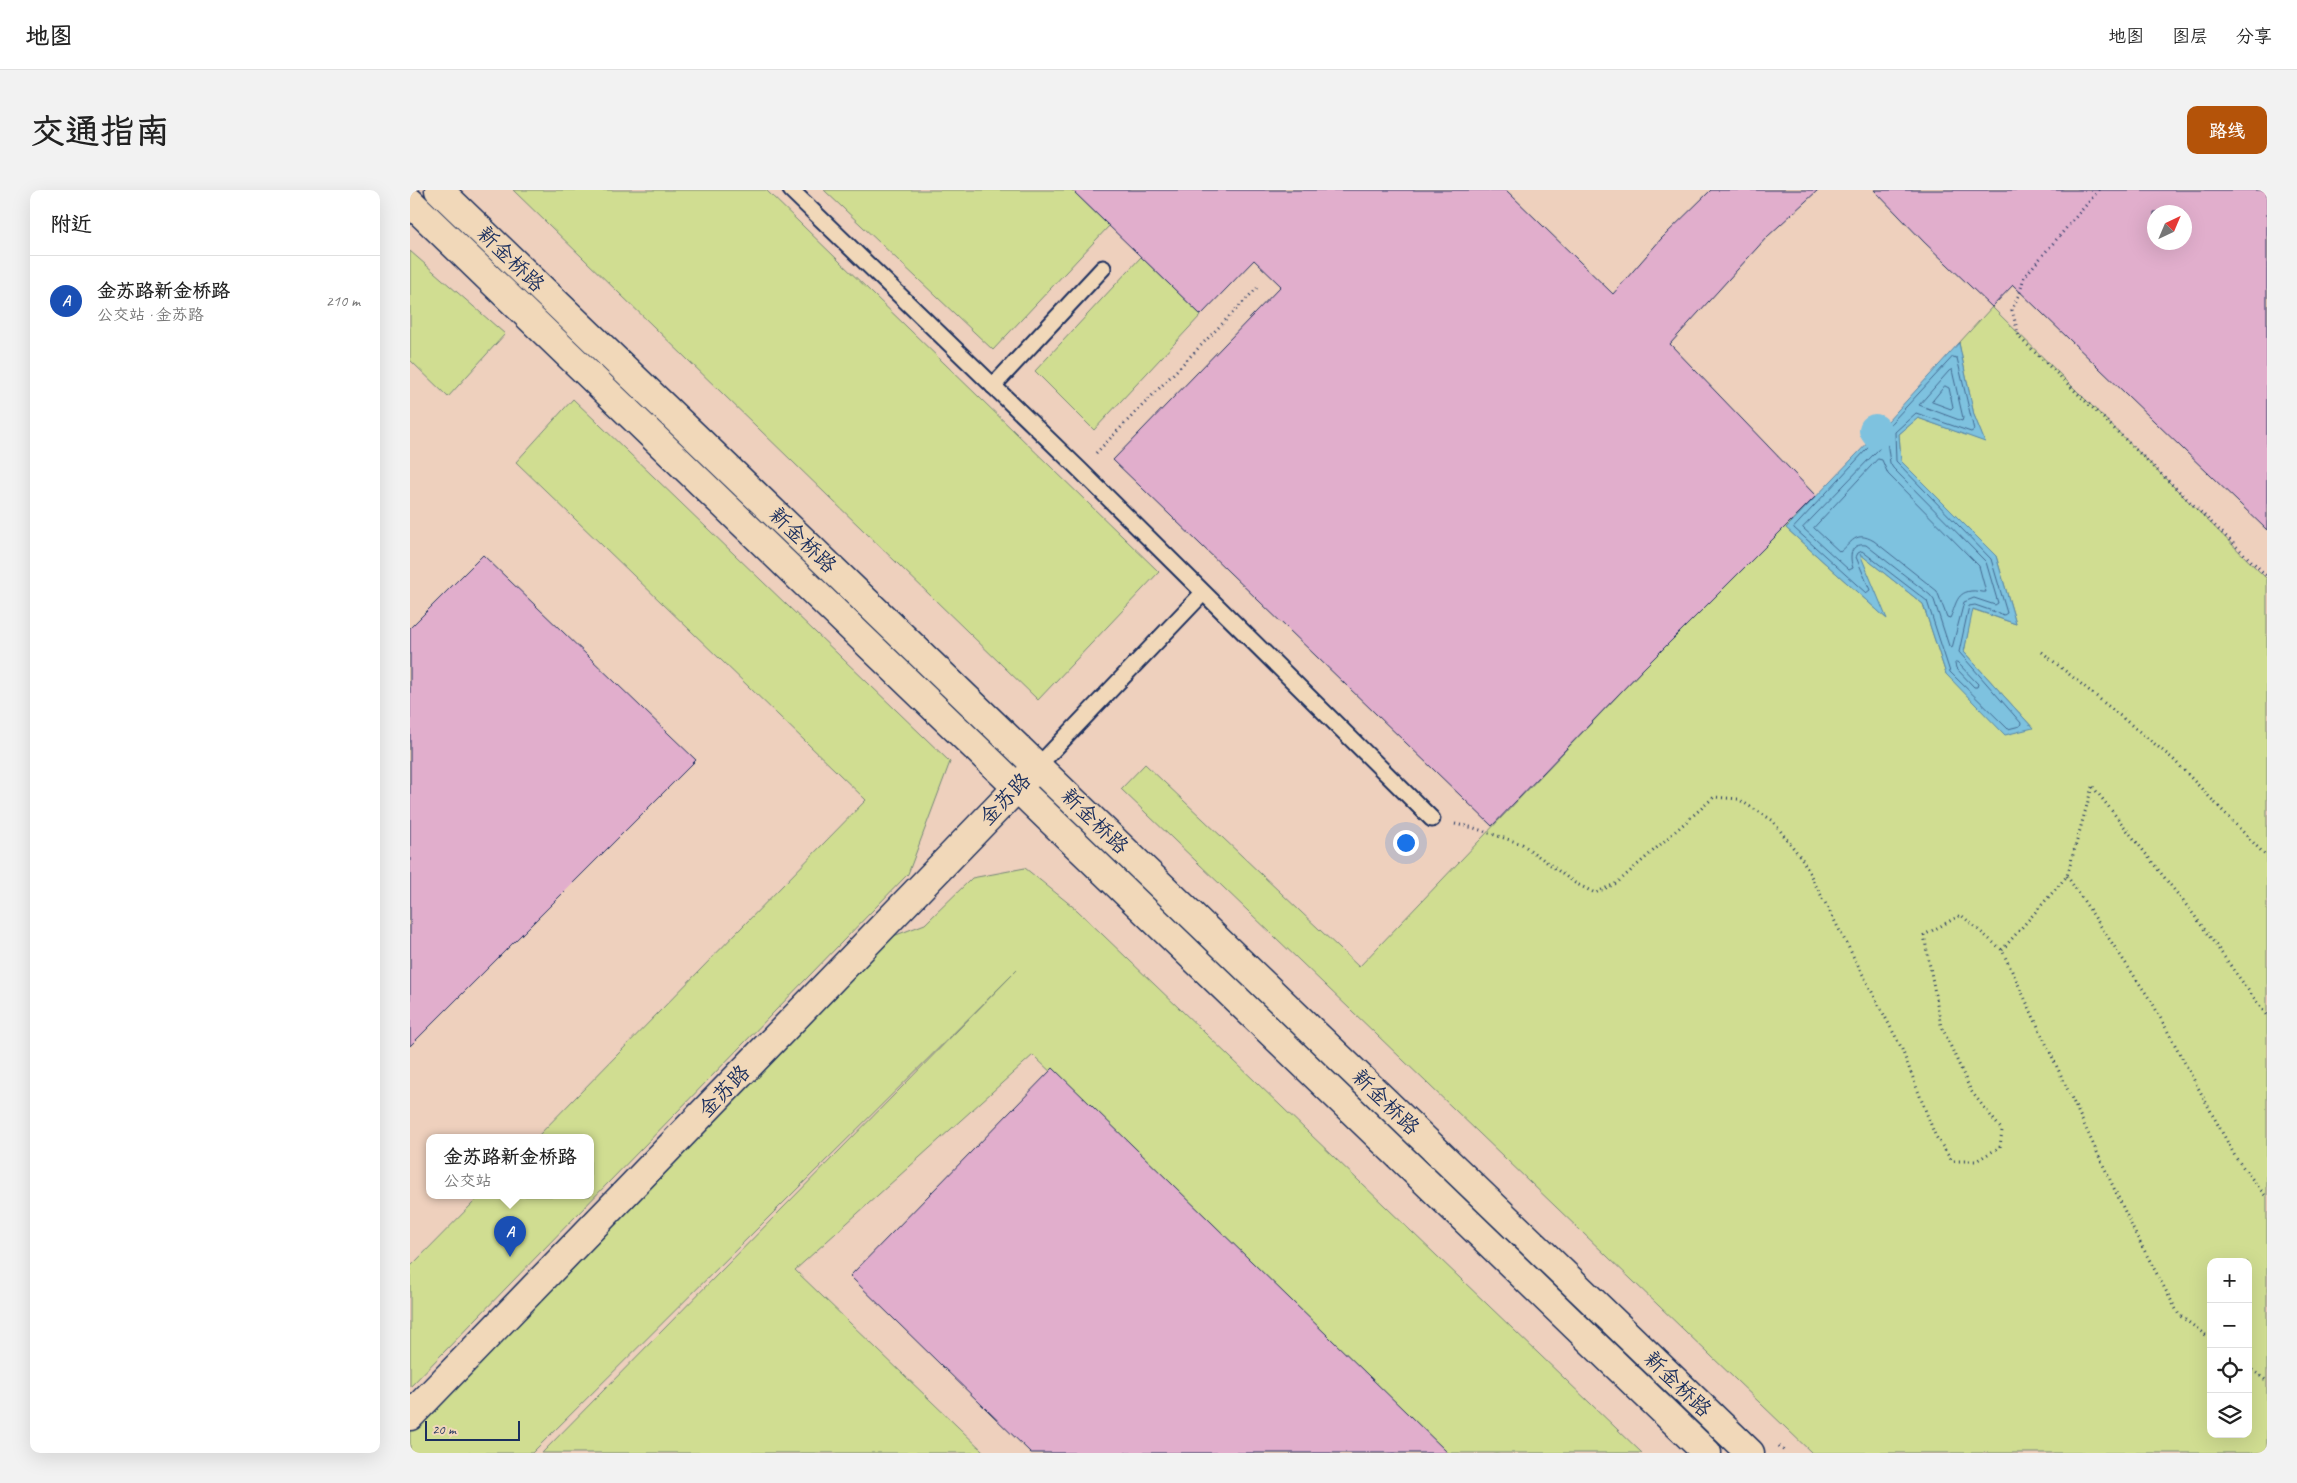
<!DOCTYPE html>
<html lang="zh">
<head>
<meta charset="utf-8">
<style>
  body { margin:0; font-family:Caveat,"LXGW WenKai TC",sans-serif; background:#f2f2f2; color:#222 }
  .controls { position:absolute; right:15px; bottom:15px; display:grid; overflow:hidden; border-radius:10px; box-shadow:0 5px 20px #0002 }
  .controls button { width:45px; height:45px; display:grid; place-items:center; padding:0; border:0; border-bottom:1px solid #e0e0e0; background:#fff; color:#222; font:25px sans-serif }
  .compass { position:absolute; left:1737px; top:15px; width:45px; height:45px; border-radius:50%; background:#fff; box-shadow:0 5px 20px #0002; rotate:44deg }
  .scale { position:absolute; left:15px; bottom:12px; width:95px; box-sizing:border-box; padding-left:5px; border:2px solid #1b2f5e; border-top:0; font-size:14px; line-height:18px; white-space:nowrap; color:#1b2f5e; -webkit-text-stroke:4px #f1d8b9; paint-order:stroke }
  .you { position:absolute; left:995px; top:652px; width:18px; height:18px; margin:-12px; border:4px solid #fff; border-radius:50%; background:#1a73e8; box-shadow:0 0 0 8px #1a73e833 }
  .badge { display:grid; place-items:center; width:32px; height:32px; border-radius:50%; background:#b45309; color:#fff; font-size:16px; font-weight:700 }
  .pin { position:absolute; translate:-50% -41px; filter:drop-shadow(0 1px 2px #0008) }
  .pin::after { content:''; position:absolute; top:26px; width:18px; height:15px; background:inherit; clip-path:polygon(0 0,100% 0,50% 100%) }
  .popup { position:absolute; left:16px; top:944px; width:168px; height:65px; box-sizing:border-box; display:grid; place-content:center; border-radius:10px; background:#fff; filter:drop-shadow(0 1px 4px #0005); font-size:16px; white-space:nowrap; color:#767676 }
  .popup b { font-size:19px; color:#222 }
  .popup::after { content:''; position:absolute; left:50%; top:100%; margin-left:-10px; border:10px solid transparent; border-top-color:#fff }
  .list { margin:0; padding:0; list-style:none }
  h2 { display:flex; justify-content:space-between; align-items:center; height:65px; margin:0; padding:0 20px; font-size:21px }
  h2 small { font-size:16px; font-weight:400; color:#767676 }
  .list li { display:grid; grid-template-columns:32px 1fr auto; gap:15px; align-items:center; box-sizing:border-box; height:90px; padding:0 20px; border-top:1px solid #e0e0e0 }
  .list b { display:block; font-size:19px; white-space:nowrap }
  .list p { margin:0; font-size:16px; white-space:nowrap; color:#767676 }
  .list em { font-size:16px; font-style:normal; color:#767676 }
  .icon { flex:none; width:28px; height:28px; fill:none; stroke:currentColor; stroke-width:2; stroke-linecap:round; stroke-linejoin:round }
  .map { position:relative; flex:none; width:1857px; height:1263px; overflow:hidden; border-radius:10px }
  header { display:flex; align-items:center; gap:30px; box-sizing:border-box; height:70px; padding:0 25px; background:#fff; border-bottom:1px solid #e0e0e0 }
  header strong { font-size:24px }
  nav { display:flex; gap:28px; margin-inline-start:auto; font-size:18px }
  .intro { display:flex; align-items:center; justify-content:space-between; box-sizing:border-box; height:120px; padding:0 30px }
  h1 { margin:0; font-size:35px }
  .button { padding:12px 22px; border-radius:10px; background:#b45309; color:#fff; font-size:18px; font-weight:700 }
  main { display:flex; gap:30px; padding:0 30px }
  aside { flex:1; background:#fff; border-radius:10px; box-shadow:0 5px 20px #0002 }
  .map>svg:first-child { display:block }
</style>
</head>
<body>
<header>
<strong>地图</strong>
<nav><a>地图</a><a>图层</a><a>分享</a></nav>
</header>
<div class="intro"><h1>交通指南</h1><a class="button">路线</a></div>
<main>
<aside>
<h2>附近<small></small></h2>
<ul class="list">
<li><span class="badge" style="background:#1a4fb4">A</span><div><b>金苏路新金桥路</b><p>公交站 · 金苏路</p></div><em>210 m</em></li>
</ul>
</aside>
<div class="map">
<svg width="1857" height="1263" viewBox="0 0 1857 1263">
  <rect width="100%" height="100%" fill="#eed0bd"/>
  <filter id="ink" filterUnits="userSpaceOnUse"><feTurbulence type="fractalNoise" baseFrequency=".02" numOctaves="2"/><feDisplacementMap in="SourceGraphic" scale="10" xChannelSelector="R" yChannelSelector="G"/><feConvolveMatrix kernelMatrix="1 2 1 2 8 2 1 2 1" color-interpolation-filters="sRGB"/></filter>
  <g filter="url(#ink)">
    <g fill="#d0dd91" stroke="#768678" fill-rule="evenodd">
      <path d="M103 0H356L749 382 628 510Z"/>
      <path d="M414 0H662L699 36 583 160Z"/>
      <path d="M0 61 95 144 38 207 0 170Z"/>
      <path d="M731 67 791 125 684 240 625 181Z"/>
      <path d="M1582 117 1857 389V1263H1402L711 599 735 574 949 777 1233 479 1406 306 1376 338 1476 428 1449 363 1513 414 1536 484 1622 537 1554 462 1562 419 1606 434 1586 366 1491 271 1489 244 1508 228 1574 251 1564 225 1549 153ZM1801 1072H1838V1244H1801Z"/>
      <path d="M163 209 540 572 498 684 0 1197V1077L70 1006H180V948H126L456 610 106 272Z"/>
      <path d="M615 678 667 720 1232 1263H1036L623 865 385 1080 575 1263H132L607 780 122 1263H0V1226L452 758 515 734 562 688Z"/>
    </g>
    <path fill="#7ec2df" stroke="#5687ab" d="M1549 153 1564 225 1575 252 1508 228 1489 244 1491 271 1586 366 1606 434 1563 419 1554 462 1623 538 1595 545 1536 484 1513 414 1450 364 1477 429 1376 338 1467 243Z"/>
    <g fill="none" stroke-linecap="round" stroke-linejoin="round">
      <g stroke="#436a92" stroke-width="1">
        <path d="M1543 167 1547 168 1564 240 1561 242 1506 223 1485 242 1486 271 1581 369 1597 423 1594 425 1565 415 1559 416 1549 462 1611 533 1610 536 1598 539 1540 482 1517 411 1452 361 1448 363 1446 367 1460 400 1456 403 1384 338Z"/>
        <path d="M1542 180 1553 228 1552 231 1509 215 1539 181Z"/>
        <path d="M1535 196 1539 198 1543 217 1541 219 1522 212Z"/>
        <path d="M1477 251 1480 273 1483 278 1576 372 1588 413 1585 415 1564 408 1554 412 1542 458 1539 456 1524 410 1520 405 1456 355C1440 353 1439 366 1443 378L1439 380 1393 338Z"/>
        <path d="M1468 269 1472 270 1478 284 1569 376 1576 402C1571 403 1566 400 1561 401 1545 403 1546 417 1540 428L1537 427 1527 401 1464 351C1445 340 1442 353 1430 362L1404 338Z"/>
        <path d="M1547 472 1568 494 1567 497H1564L1546 478 1545 474Z"/>
      </g>
      <path stroke="#7ec2df" stroke-width="32" d="M1465 240 1467 243"/>
    </g>
    <g fill="#e1aecc" stroke="#1b2f5e" fill-rule="evenodd">
      <path d="M662 0H1096L1203 104 1251 49 1301 0H1408L1357 47 1260 154 1406 306 1233 479 1082 636 703 270 871 96 844 70 791 125Z"/>
      <path d="M1464 0H1857V340L1603 95 1582 117 1514 52ZM1744 22H1774V52H1744Z"/>
      <path d="M73 365 286 570 0 856V438Z"/>
      <path d="M643 878 1038 1263H621L440 1086Z"/>
    </g>
    <g fill="none" stroke-linecap="round" stroke-linejoin="round">
      <defs>
        <g id="service">
          <path d="M381 0 670 280 1022 629"/>
          <path d="M583 196 693 78"/>
          <path d="M628 576 793 403"/>
        </g>
        <path id="minor" d="M0 1226 628 576"/>
        <g id="tertiary">
          <path d="M29 0 1340 1263"/>
          <path d="M0 12 1297 1263"/>
        </g>
      </defs>
      <use href="#service" stroke="#1b2f5e" stroke-width="19"/>
      <use href="#minor" stroke="#1b2f5e" stroke-width="31"/>
      <use href="#tertiary" stroke="#1b2f5e" stroke-width="31"/>
      <g stroke="#1b2f5e" stroke-width="3" stroke-dasharray="1 4" stroke-linecap="butt">
        <path d="M1689 0 1614 87 1610 102 1602 120 1609 147 1857 386"/>
        <path d="M686 263 847 98"/>
        <path d="M1632 462 1763 569 1857 667"/>
        <path d="M1683 597 1784 725 1857 826"/>
        <path d="M1045 634 1064 638 1112 654 1165 693 1185 703 1207 693 1304 607 1328 609 1362 630 1392 669 1491 857 1525 945 1542 971H1566L1590 957 1592 940 1561 901 1531 835 1514 745 1551 725 1592 760 1726 1045 1769 1125 1801 1149"/>
        <path d="M1657 686 1743 814 1826 968 1857 1008"/>
        <path d="M1592 760 1657 686 1682 597"/>
        <path d="M1838 1177 1857 1191"/>
        <path d="M1369 1256 1376 1263"/>
      </g>
      <use href="#service" stroke="#f1d8b9" stroke-width="15"/>
      <use href="#minor" stroke="#f1d8b9" stroke-width="28"/>
      <use href="#tertiary" stroke="#f1d8b9" stroke-width="28"/>
    </g>
  </g>
  <g text-anchor="middle" stroke-width="4" stroke-linejoin="round" paint-order="stroke">
    <g font-size="21" fill="#1b2f5e" stroke="#f1d8b9">
      <text transform="translate(101 69) rotate(44)" y="7">新金桥路</text>
      <text transform="translate(393 350) rotate(44)" y="7">新金桥路</text>
      <text transform="translate(595 609) rotate(-46)" y="7">金苏路</text>
      <text transform="translate(685 631) rotate(44)" y="7">新金桥路</text>
      <text transform="translate(314 901) rotate(-46)" y="7">金苏路</text>
      <text transform="translate(976 912) rotate(44)" y="7">新金桥路</text>
      <text transform="translate(1268 1194) rotate(44)" y="7">新金桥路</text>
    </g>
  </g>
</svg>
<div class="controls">
<button>+</button>
<button>−</button>
<button><svg class="icon" aria-label="locate" viewBox="0 0 24 24"><circle cx="12" cy="12" r="6"/><path d="M12 2v4M12 18v4M2 12h4M18 12h4"/></svg></button>
<button><svg class="icon" aria-label="layers" viewBox="0 0 24 24"><path d="M12 4l9 5-9 5-9-5zM3 14l9 5 9-5"/></svg></button>
</div>
<svg class="compass" viewBox="-18 -18 36 36"><path d="M0-13l5 13h-10z" fill="#e53935"/><path d="M0 13l5-13h-10z" fill="#767676"/></svg>
<div class="scale">20 m</div>
<div class="you"></div>
<div class="pin badge" style="left:100px;top:1067px;background:#1a4fb4">A</div>
<div class="popup"><b>金苏路新金桥路</b>公交站</div>
</div>
</main>
</body>
</html>
